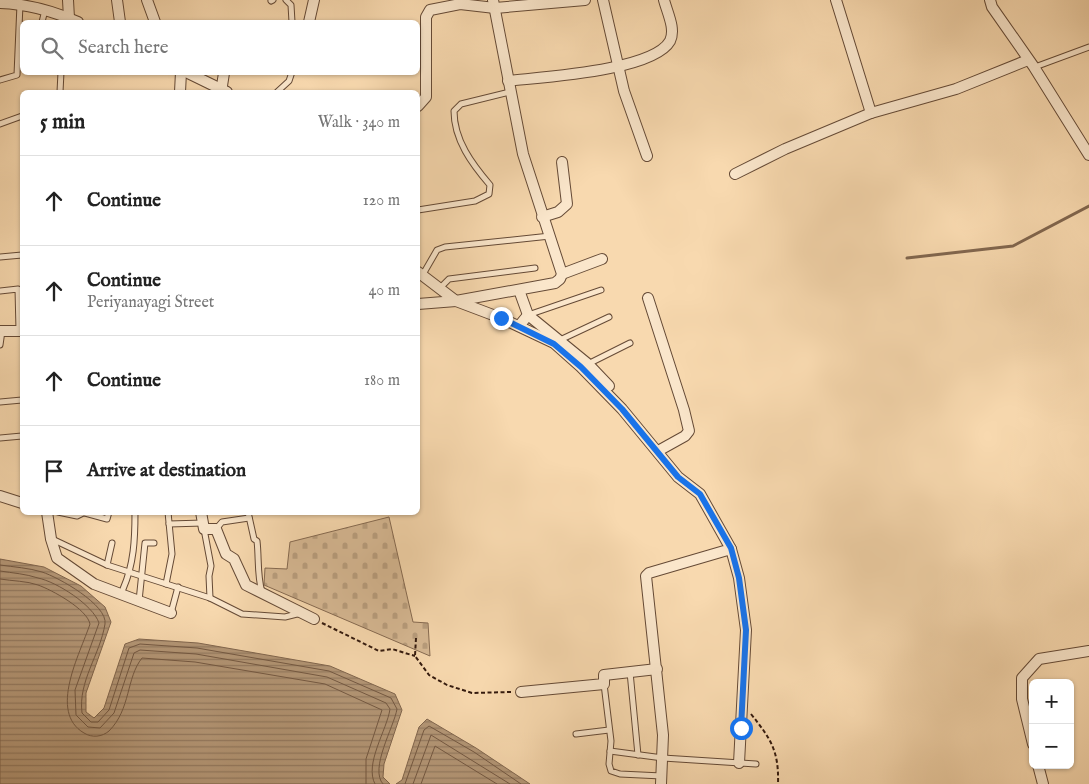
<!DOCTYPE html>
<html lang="en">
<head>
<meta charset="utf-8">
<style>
  body { margin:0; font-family:"IM FELL English",serif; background:#f6f6f6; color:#222 }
  .controls { position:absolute; right:15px; bottom:15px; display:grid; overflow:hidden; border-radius:8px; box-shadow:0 1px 4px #0004 }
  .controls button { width:45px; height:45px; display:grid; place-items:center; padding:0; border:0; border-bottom:1px solid #e0e0e0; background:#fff; color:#222; font:25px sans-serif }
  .stop { position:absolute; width:15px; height:15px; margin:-11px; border:4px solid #1a73e8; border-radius:50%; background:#fff }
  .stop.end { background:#1a73e8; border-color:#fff; box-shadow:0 1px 5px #0008 }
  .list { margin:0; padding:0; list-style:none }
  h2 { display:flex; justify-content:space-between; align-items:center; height:65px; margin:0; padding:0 20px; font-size:21px }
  h2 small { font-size:16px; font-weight:400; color:#767676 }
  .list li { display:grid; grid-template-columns:32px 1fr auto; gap:15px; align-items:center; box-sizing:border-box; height:90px; padding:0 20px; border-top:1px solid #e0e0e0 }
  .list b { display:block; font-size:19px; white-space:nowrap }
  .list p { margin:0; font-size:16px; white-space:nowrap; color:#767676 }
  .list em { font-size:16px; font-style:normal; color:#767676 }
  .icon { flex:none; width:28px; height:28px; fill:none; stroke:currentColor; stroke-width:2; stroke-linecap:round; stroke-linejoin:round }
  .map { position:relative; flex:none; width:1089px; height:784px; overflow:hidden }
  .search { position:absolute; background:#fff; box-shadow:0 1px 4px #0004; left:20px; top:20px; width:400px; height:55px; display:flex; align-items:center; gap:12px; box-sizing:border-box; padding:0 18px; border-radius:8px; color:#767676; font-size:19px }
  .panel { position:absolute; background:#fff; box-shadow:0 1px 4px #0004; left:20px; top:90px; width:400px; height:425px; border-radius:8px }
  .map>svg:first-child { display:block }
</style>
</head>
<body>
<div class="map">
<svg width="1089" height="784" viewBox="0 0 1089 784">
  <defs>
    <pattern id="cemetery-stones" width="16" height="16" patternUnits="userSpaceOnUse" patternTransform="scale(1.25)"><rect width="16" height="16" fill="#d7b994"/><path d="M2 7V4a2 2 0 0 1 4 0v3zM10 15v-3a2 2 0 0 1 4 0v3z" fill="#b99e7e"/></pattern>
    <pattern id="water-rules" width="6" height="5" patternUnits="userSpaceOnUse" patternTransform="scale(1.25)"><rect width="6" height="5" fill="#b59878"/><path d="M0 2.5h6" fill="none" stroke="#947b61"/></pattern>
  </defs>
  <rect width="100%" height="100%" fill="#f8d9af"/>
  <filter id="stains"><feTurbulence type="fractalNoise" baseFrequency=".004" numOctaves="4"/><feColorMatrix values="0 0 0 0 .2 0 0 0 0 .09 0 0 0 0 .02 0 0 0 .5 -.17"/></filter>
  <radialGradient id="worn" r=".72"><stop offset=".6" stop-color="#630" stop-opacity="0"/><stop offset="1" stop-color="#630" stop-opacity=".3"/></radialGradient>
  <path fill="url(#cemetery-stones)" stroke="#866a51" d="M389 517 413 622 428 623 430 656 264 585 265 568 287 569 290 542Z"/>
  <g fill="url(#water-rules)" stroke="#81664e">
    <path d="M0 559 44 567 81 586 105 607 111 622 86 693V712L94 718 104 708 125 644 139 639 198 643 330 666 395 694 402 710 384 764 383 777 390 784H0Z"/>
    <path d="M427 719 476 748 530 784H396L402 780 419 727Z"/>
  </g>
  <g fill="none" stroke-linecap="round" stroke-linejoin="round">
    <g stroke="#745943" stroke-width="1">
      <path d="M0 565C14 567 29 568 42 572 58 577 108 605 105 624 100 655 78 681 82 713L91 722H98L109 710 129 648 140 644 197 648 329 671 391 698 397 709C394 727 369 769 383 784"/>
      <path d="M0 571C13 573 26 574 38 578 57 582 93 605 99 623L75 690 76 715 88 727 100 728 114 713 134 653 140 650 196 654 327 677 386 703 390 709C387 730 364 764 375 784"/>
      <path d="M0 579C12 581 27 581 38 585 52 590 87 609 90 624 80 654 48 712 84 733 92 738 102 737 109 731 131 709 126 678 142 658L195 662 325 684 382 710 366 759V784"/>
      <path d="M405 784 424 730 429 726 474 752 521 784"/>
      <path d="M413 784 431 735 510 784"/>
      <path d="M421 784 435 746 497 784"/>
    </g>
    <path stroke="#81664e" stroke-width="3" d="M907 258 1013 246 1089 206"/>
    <defs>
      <g id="service">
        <path d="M286 0 291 5 292 22"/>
        <path d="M271 1 273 0"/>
        <path d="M42 22 45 10"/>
        <path d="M1035 67 1089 47"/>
        <path d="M0 80 17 75 20 4"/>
        <path d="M60 92 61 72"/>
        <path d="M277 92 289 81 292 72"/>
        <path d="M0 124 22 116"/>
        <path d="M418 210 475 201 489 194 490 185C472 164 454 140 454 111L461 104 510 92"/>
        <path d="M0 257 22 255"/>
        <path d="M422 276 437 250 445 247 550 236"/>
        <path d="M440 288 449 279 535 268"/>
        <path d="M0 291 18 289 19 330"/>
        <path d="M528 315 601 290"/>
        <path d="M560 340 609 317"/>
        <path d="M0 345 2 331"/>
        <path d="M588 364 630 343"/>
        <path d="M0 402 22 400"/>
        <path d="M0 438 22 436"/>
        <path d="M58 512 77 516 85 512"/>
        <path d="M248 512 254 539 257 541C259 557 257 576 262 592"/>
        <path d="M85 513 107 519 109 512"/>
        <path d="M169 524 203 523"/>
        <path d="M204 529 211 566 209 576 210 598"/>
        <path d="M216 529 222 522 249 518"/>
        <path d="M52 539 107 565 210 598 242 614 285 617 301 613"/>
        <path d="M107 565 112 543"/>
        <path d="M166 584 172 554 168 512"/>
        <path d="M123 589C134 564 135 539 135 512"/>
        <path d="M139 601 145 543H154"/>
        <path d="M171 613 178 587"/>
        <path d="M630 672 638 755"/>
        <path d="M604 684 611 741 609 764 611 771 620 774 662 776"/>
        <path d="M576 734 609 730"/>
        <path d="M610 751 663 758 756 764"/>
      </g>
      <g id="minor">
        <path d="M68 0 69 18"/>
        <path d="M117 0 120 22"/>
        <path d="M147 0 155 22"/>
        <path d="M603 0 624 91 647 156"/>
        <path d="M836 0 871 113 956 89 1028 60"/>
        <path d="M990 0 992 7 1034 67 1089 155"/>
        <path d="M0 3C28 4 53 11 78 22"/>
        <path d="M309 22 314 0"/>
        <path d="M186 72 227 92"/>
        <path d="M508 81C542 77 653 71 670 41 676 29 667 12 664 0"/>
        <path d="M180 92 181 72"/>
        <path d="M221 92 224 73"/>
        <path d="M418 106 426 97V17L430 10 460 4 495 8 585 0"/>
        <path d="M735 174 785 149 871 113"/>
        <path d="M542 217 558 212 567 204 562 162"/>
        <path d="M418 272 456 301 501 318 554 343 581 367 622 409 678 477 700 494 731 549 649 573 646 576 663 735 661 784"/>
        <path d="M562 274 602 259"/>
        <path d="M519 290 528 315"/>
        <path d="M648 298 684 410 689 431 685 436 658 451"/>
        <path d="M418 304 456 301 555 283 560 279 562 274 523 154 493 0"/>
        <path d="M519 326 528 315 588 364 609 386"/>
        <path d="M0 331H22"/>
        <path d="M0 496 22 503"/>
        <path d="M47 512 51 539 57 558 94 584 171 613"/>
        <path d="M201 512 204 529H216L226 554 234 559 246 585 314 619"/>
        <path d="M731 549 739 578 746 630 739 763"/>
        <path d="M521 692 604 684V675L657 669"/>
        <path d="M1033 744 1022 699V678L1039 659 1089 651"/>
        <path d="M1038 765 1043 784"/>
      </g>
    </defs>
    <use href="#service" stroke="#654a36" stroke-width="7"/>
    <use href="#minor" stroke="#654a36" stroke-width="12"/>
    <g stroke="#341a0e" stroke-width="2" stroke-dasharray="4 2.5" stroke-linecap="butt">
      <path d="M322 623 379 651 392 649 415 656"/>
      <path d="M416 638 415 656 429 675 447 685 472 693 511 692"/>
      <path d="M751 714C771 739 779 751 778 784"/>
    </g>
    <use href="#service" stroke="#fae6cb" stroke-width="5"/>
    <use href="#minor" stroke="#fae6cb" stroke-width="10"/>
  </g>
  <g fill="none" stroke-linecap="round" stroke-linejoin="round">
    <path stroke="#1a73e8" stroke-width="6" d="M501 318 554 344 581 367 622 409 678 477 700 494 731 548 739 578 746 630 741 728"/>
  </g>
  <rect width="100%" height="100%" filter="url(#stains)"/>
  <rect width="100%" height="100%" fill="url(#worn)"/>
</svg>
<div class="controls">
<button>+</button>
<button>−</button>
</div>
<div class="stop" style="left:741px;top:728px"></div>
<div class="stop end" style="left:501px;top:318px"></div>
<div class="search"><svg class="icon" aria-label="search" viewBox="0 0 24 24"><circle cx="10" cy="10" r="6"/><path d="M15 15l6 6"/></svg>Search here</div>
<section class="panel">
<h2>5 min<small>Walk · 340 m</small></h2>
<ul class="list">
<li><svg class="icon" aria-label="ahead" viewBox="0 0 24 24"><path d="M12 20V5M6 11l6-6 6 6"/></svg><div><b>Continue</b></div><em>120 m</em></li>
<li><svg class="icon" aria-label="ahead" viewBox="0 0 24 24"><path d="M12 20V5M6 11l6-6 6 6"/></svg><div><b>Continue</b><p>Periyanayagi Street</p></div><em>40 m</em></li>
<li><svg class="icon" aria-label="ahead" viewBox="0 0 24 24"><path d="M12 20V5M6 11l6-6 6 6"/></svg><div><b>Continue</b></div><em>180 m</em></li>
<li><svg class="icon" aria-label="arrive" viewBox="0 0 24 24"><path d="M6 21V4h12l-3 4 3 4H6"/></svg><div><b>Arrive at destination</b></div></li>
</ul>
</section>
</div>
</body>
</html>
